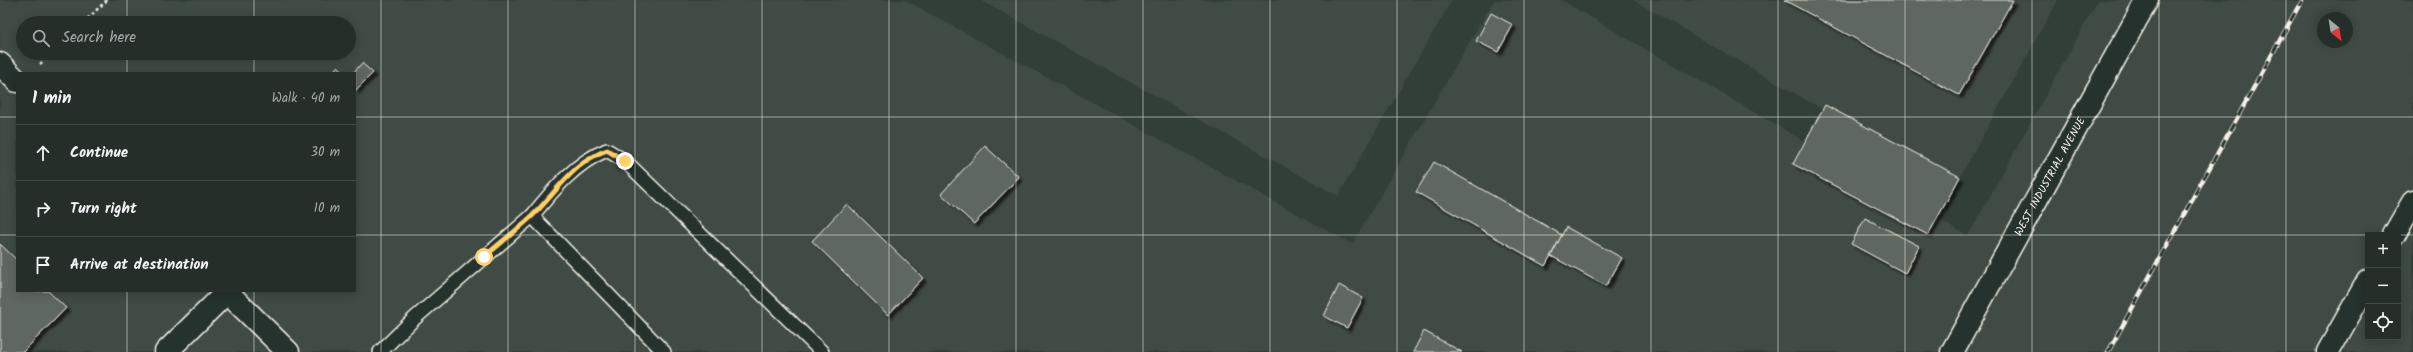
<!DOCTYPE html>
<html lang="en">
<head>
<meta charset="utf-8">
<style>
  body { margin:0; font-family:Kalam,sans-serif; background:#323a36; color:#f1f3f6 }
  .controls { position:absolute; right:12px; bottom:12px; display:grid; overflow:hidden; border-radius:0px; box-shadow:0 2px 10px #0003 }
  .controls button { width:36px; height:36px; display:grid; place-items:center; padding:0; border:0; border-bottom:1px solid #424a47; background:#262e2a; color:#f1f3f6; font:20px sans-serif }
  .compass { position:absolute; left:2317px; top:12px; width:36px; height:36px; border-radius:50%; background:#262e2a; box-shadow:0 2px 10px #0003; rotate:150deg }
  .stop { position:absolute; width:12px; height:12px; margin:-9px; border:3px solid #ffd166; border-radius:50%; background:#fff }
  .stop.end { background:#ffd166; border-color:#fff; box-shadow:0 1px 4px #0008 }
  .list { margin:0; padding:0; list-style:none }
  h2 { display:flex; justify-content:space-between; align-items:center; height:52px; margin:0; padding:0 16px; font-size:17px }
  h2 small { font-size:13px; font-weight:400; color:#a4a8a8 }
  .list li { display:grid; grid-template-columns:26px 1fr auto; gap:12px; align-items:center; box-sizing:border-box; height:56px; padding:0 16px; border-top:1px solid #424a47 }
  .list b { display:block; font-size:15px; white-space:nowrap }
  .list em { font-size:13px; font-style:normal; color:#a4a8a8 }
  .icon { flex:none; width:22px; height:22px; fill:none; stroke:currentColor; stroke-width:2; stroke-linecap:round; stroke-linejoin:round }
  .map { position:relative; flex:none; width:2413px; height:352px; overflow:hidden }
  .search { position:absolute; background:#262e2a; box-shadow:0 2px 10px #0003; left:16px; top:16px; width:340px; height:44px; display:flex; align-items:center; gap:10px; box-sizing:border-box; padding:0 14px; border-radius:22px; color:#a4a8a8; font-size:15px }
  .panel { position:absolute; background:#262e2a; box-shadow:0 2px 10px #0003; left:16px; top:72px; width:340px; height:220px; border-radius:0px }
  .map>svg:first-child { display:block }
</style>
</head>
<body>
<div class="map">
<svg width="2413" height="352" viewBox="0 0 2413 352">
  <defs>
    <filter id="shadow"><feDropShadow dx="3.5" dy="3.5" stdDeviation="1" flood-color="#0009"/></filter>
  </defs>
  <rect width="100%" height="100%" fill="#323e38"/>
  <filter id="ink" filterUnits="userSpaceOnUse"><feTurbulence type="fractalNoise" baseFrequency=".025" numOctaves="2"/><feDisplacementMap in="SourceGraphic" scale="8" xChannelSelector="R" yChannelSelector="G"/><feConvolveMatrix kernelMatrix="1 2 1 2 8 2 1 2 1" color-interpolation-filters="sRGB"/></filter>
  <g filter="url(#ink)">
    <g fill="#404b44" fill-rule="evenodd">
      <path d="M0 0H905L1352 244 1494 0H1561L1968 236 2098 0H2413V352H0ZM2323 18H2347V42H2323ZM23 23H349V53H23ZM17 73H355V291H17ZM2368 235H2398V337H2368Z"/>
      <path d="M980 0H1452L1338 196Z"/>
      <path d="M1633 0H2058L1955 186Z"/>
    </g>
    <g fill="#5f6861" stroke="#f4f1e8" filter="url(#shadow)">
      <path d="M1784 0H2013L1959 95Z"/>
      <path d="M1491 13 1513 25 1498 52 1476 41Z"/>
      <path d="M362 63 373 73 355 91V73H353Z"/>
      <path d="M338 66 345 73H331Z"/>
      <path d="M1825 105 1960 177 1928 235 1793 164Z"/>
      <path d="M985 146 1019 177 974 224 941 194Z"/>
      <path d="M1434 162 1562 235 1545 266 1416 192Z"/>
      <path d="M847 204 923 278 888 315 812 241Z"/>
      <path d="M1865 218 1919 246 1905 273 1851 244Z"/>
      <path d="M1566 227 1622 258 1606 286 1551 256Z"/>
      <path d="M0 244 17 260V291H48L66 308 23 352H0Z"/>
      <path d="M1339 285 1363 298 1347 328 1324 316Z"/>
      <path d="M1424 331 1462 352H1413Z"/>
    </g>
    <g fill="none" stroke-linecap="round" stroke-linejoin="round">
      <defs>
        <g id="service">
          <path d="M380 352 415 318 532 216"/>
          <path d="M664 352 532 216C553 190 576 162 607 150L625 161 822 352"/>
        </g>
        <g id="tertiary">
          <path d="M0 64 17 81"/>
          <path d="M226 291 288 352"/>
          <path d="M166 352 227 292"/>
          <path id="s1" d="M1952 352 2147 0"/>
        </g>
        <g id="primary">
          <path d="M2394 235 2413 202"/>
          <path d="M2328 352 2368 281"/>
        </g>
      </defs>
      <use href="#service" stroke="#f4f1e8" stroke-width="16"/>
      <use href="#tertiary" stroke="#f4f1e8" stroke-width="25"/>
      <use href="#primary" stroke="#f4f1e8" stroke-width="25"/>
      <g stroke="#f4f1e8" stroke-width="2.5" stroke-dasharray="3 3" stroke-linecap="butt">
        <path d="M83 23 107 0"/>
        <path d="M40 64 52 53"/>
      </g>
      <use href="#service" stroke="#26332d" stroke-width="13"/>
      <use href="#tertiary" stroke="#26332d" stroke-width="22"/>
      <use href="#primary" stroke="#26332d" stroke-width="22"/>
      <defs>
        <path id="rail" d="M2108 352 2302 0"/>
      </defs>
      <use href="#rail" stroke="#f4f1e8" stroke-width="4.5"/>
      <use href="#rail" stroke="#26332d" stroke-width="3" stroke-dasharray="9" stroke-linecap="butt"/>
    </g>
  </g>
  <g fill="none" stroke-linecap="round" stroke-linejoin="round" filter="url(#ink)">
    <path stroke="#ffd166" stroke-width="5" d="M484 257C499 244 516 231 531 217 557 192 572 163 607 150L625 161"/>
  </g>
  <path fill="none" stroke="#f4f1e8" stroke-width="1" stroke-opacity="0.55" d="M127 0V23M254 0V23M381 0V352M508 0V352M635 0V352M762 0V352M889 0V352M1016 0V352M1143 0V352M1270 0V352M1397 0V352M1524 0V352M1651 0V352M1778 0V352M1905 0V352M2032 0V352M2159 0V352M2286 0V352M127 53V73M254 53V73M0 117H17M355 117H2413M0 235H17M355 235H2413M127 291V352M254 291V352"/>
  <g text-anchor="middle" stroke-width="4" stroke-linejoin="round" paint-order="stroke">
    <g font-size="11" fill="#f4f1e8" stroke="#26332d">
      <text dy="4" stroke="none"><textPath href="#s1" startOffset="201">WEST INDUSTRIAL AVENUE</textPath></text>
    </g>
  </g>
</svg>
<div class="controls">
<button>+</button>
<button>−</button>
<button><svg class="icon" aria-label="locate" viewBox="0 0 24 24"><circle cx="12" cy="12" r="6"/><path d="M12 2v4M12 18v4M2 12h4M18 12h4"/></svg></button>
</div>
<svg class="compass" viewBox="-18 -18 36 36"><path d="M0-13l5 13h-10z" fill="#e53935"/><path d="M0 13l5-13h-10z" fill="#a4a8a8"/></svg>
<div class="stop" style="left:484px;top:257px"></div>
<div class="stop end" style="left:625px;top:161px"></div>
<div class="search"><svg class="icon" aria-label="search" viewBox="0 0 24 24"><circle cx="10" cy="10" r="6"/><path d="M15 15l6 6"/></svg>Search here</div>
<section class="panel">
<h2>1 min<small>Walk · 40 m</small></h2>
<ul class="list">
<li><svg class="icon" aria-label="ahead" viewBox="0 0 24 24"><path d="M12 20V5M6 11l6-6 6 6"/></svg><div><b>Continue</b></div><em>30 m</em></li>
<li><svg class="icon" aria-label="right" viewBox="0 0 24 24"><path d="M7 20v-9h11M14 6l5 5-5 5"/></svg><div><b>Turn right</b></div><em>10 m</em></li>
<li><svg class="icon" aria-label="arrive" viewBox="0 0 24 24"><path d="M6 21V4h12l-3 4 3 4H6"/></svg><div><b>Arrive at destination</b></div></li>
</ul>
</section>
</div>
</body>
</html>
